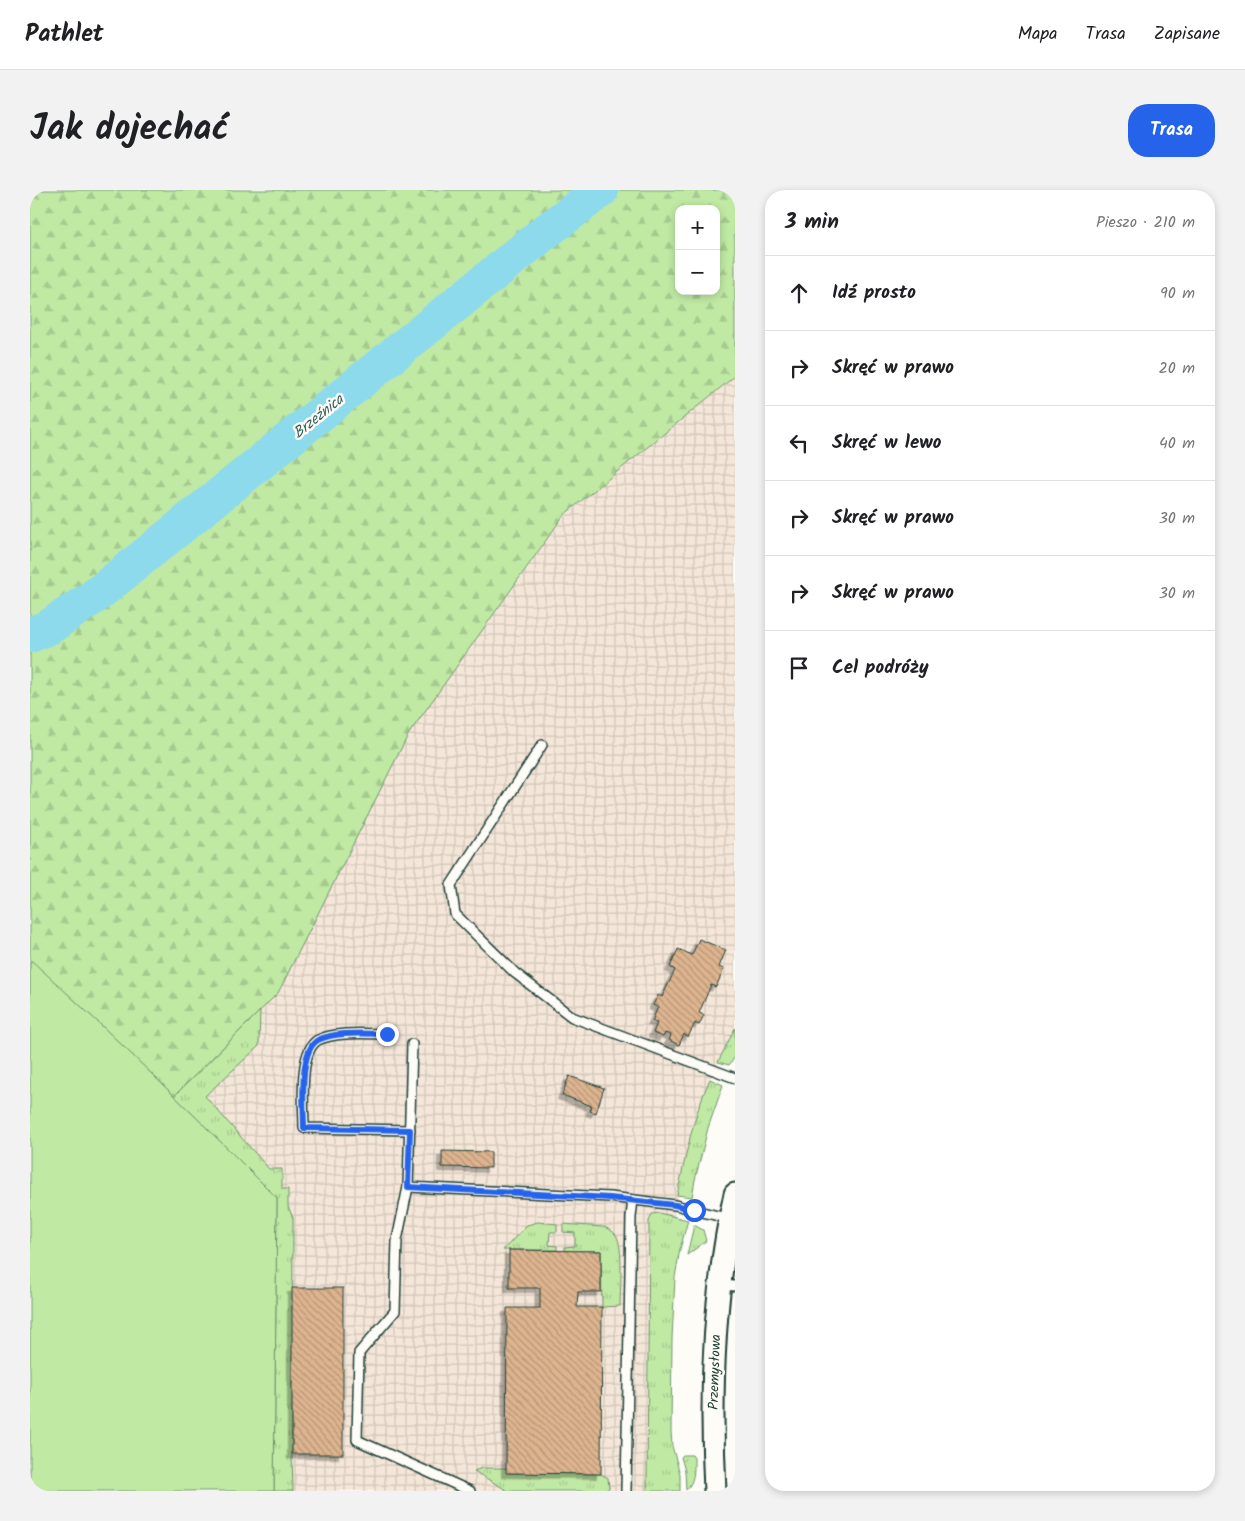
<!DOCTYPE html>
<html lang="pl">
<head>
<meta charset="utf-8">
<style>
  body { margin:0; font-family:Kalam,sans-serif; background:#f2f2f2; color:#202124 }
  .controls { position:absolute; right:15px; top:15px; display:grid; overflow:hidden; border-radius:10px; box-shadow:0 2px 8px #0003 }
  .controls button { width:45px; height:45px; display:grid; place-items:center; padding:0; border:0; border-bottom:1px solid #e0e0e0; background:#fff; color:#202124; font:25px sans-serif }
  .stop { position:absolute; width:15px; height:15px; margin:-11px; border:4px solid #2563eb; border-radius:50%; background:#fff }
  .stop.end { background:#2563eb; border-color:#fff; box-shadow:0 1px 5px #0008 }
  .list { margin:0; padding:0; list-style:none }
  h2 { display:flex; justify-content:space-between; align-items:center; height:65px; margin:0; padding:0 20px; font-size:21px }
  h2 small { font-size:16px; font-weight:400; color:#757577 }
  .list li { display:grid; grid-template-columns:32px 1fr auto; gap:15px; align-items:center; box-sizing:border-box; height:75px; padding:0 20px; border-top:1px solid #e0e0e0 }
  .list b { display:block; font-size:19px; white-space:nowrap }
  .list em { font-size:16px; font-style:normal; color:#757577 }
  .icon { flex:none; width:28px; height:28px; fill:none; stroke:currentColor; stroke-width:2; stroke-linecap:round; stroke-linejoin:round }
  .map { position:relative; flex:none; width:705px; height:1301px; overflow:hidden; border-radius:20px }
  header { display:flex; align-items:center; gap:30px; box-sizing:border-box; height:70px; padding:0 25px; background:#fff; border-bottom:1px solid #e0e0e0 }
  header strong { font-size:24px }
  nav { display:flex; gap:28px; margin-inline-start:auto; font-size:18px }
  .intro { display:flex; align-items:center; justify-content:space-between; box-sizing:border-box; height:120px; padding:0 30px }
  h1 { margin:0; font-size:35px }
  .button { padding:12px 22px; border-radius:20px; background:#2563eb; color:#fff; font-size:18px; font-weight:700 }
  main { display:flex; gap:30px; padding:0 30px }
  aside { flex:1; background:#fff; border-radius:20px; box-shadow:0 2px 8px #0003 }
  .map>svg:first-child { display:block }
</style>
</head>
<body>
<header>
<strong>Pathlet</strong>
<nav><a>Mapa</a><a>Trasa</a><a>Zapisane</a></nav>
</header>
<div class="intro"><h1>Jak dojechać</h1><a class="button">Trasa</a></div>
<main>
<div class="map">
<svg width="705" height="1301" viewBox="0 0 705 1301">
  <defs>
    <pattern id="industrial-grid" width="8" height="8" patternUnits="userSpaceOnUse" patternTransform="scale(1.25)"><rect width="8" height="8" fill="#f4e6d8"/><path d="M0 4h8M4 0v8" fill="none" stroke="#d1c6ba"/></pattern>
    <pattern id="grass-tufts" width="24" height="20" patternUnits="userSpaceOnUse" patternTransform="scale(1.25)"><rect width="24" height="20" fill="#c0e9a4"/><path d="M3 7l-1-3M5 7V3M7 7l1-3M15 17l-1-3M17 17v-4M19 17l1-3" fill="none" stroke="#a5c98e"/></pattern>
    <pattern id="forest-firs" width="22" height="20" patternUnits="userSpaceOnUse" patternTransform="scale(1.25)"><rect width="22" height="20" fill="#c0e9a4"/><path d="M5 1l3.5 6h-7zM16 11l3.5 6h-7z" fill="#a5c98e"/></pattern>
    <pattern id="building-back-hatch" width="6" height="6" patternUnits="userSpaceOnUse" patternTransform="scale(1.25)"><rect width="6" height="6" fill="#deb48f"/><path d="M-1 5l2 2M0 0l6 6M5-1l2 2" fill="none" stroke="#b39476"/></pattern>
    <filter id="shadow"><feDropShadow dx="-4.5" dy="4.5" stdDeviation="0" flood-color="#0004"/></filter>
  </defs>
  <rect width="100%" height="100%" fill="#fdfcf7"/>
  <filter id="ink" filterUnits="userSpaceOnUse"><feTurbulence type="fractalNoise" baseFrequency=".02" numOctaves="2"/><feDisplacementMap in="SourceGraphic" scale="10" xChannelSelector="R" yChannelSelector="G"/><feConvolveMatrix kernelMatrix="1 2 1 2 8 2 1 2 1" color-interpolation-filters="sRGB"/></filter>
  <g filter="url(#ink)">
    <path fill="url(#industrial-grid)" d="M705 186V838L675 900 658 958 640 1044 623 1301H244L247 1008 144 906 248 803 378 545 535 325Z"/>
    <g fill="url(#grass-tufts)" stroke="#70936c">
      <path d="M230 821 229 856 175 906 239 979H252V999H258V1016L263 1028 262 1264 263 1301H244L247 1008 144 906Z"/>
      <path d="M705 838V867L699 875 688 872Z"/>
      <path d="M680 889 693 895 678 938 665 990 662 1007 647 1005C656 966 663 925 680 889Z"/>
      <path d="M629 1023 658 1030 650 1059 645 1087 642 1149 641 1241 642 1256 650 1284V1301H617L619 1031 622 1024Z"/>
      <path d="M508 1032 527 1034V1042H520L519 1055 527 1056V1060H473L497 1035Z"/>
      <path d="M533 1034 573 1037C578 1038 583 1041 586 1045 594 1057 590 1101 590 1116L572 1117 571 1061H535V1057L545 1056V1043L533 1042Z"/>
      <path d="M664 1035 673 1040 676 1051 657 1065Z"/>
      <path d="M653 1265H662L664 1268C664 1281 665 1291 656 1300L655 1281 651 1267Z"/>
      <path d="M452 1278H476L477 1283 571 1284 578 1288 579 1298 575 1301H478L444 1281Z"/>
    </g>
    <path fill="url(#forest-firs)" stroke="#70936c" fill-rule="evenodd" d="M0 0H705V186L534 325 378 545 248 803 144 906 40 806 0 803ZM649 19H686V101H649Z"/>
    <path fill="#c0e9a4" stroke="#70936c" d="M2 771C86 847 167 928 247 1008L244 1301H0V773Z"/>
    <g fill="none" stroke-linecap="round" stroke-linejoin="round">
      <path stroke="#8ddaed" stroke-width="36" d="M0 445 19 437 65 406 519 39 571 0"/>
    </g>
    <g fill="url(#building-back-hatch)" stroke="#1f3d34" filter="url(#shadow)">
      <path d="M669 749 696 760 689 777 694 779 686 797 681 795 669 823 674 825 669 835 665 833 658 847 654 844 649 855 639 850 641 845 635 843 633 847 623 843 627 833 622 831 628 817 623 815 628 805 632 807 645 780 640 777 648 759 662 765Z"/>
      <path d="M539 886 574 898 566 923 560 921 562 916 532 905Z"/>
      <path d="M412 961 461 962V978L412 977Z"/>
      <path d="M479 1060 571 1061V1102H548L547 1117H572L571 1284 476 1283 477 1118H510V1098H479Z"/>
      <rect x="262" y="1098" width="51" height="166"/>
    </g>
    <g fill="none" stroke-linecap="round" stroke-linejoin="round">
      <defs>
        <g id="service">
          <path d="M512 555 421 695 425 724 485 783 542 827 705 888"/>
          <path d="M357 844C338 844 306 841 288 850 268 861 274 917 274 938L380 940"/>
          <path d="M382 854 378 997 580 1007 645 1015 700 1029"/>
          <path d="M378 997 367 1050 365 1121 329 1163 327 1250 440 1301"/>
          <path d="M690 1095 705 1096"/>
          <path d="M596 1301 601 1027 603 1010"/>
        </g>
        <path id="tertiary" d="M685 1301C680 1202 683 1101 705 1004"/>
      </defs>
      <use href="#service" stroke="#1f3d34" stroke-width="12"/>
      <use href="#tertiary" stroke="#1f3d34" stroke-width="25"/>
      <use href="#service" stroke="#fdfcf7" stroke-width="9"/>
      <use href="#tertiary" stroke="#fdfcf7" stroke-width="21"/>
    </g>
  </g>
  <g fill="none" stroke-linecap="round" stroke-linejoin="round" filter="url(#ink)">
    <path stroke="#2563eb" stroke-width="6" d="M357 844C337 844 306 841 288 850 268 861 274 917 274 938L380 940 378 997 580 1008 645 1015 664 1020"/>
  </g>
  <g text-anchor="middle" stroke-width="5" stroke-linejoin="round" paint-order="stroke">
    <g font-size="14" fill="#1f3d34" stroke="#fdfcf7">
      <text transform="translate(684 1182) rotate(-88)" y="5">Przemysłowa</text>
    </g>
    <g font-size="15" font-style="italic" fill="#355c59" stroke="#fdfcf7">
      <text transform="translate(288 226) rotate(-39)" y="5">Brzeźnica</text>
    </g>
  </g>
</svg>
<div class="controls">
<button>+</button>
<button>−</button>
</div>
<div class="stop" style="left:664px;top:1020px"></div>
<div class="stop end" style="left:357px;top:844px"></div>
</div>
<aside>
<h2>3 min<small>Pieszo · 210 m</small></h2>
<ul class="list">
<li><svg class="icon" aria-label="ahead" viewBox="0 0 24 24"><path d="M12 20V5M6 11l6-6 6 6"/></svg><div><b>Idź prosto</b></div><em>90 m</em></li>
<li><svg class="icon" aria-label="right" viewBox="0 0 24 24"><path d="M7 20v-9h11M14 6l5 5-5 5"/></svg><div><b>Skręć w prawo</b></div><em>20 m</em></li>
<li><svg class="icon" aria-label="left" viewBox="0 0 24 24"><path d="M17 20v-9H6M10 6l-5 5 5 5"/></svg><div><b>Skręć w lewo</b></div><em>40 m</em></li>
<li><svg class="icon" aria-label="right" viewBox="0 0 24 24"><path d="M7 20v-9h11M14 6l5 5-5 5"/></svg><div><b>Skręć w prawo</b></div><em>30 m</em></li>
<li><svg class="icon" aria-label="right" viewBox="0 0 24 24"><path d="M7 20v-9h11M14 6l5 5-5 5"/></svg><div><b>Skręć w prawo</b></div><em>30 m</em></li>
<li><svg class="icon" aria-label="arrive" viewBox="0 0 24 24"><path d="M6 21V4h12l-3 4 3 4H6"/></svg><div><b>Cel podróży</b></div></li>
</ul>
</aside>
</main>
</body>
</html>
